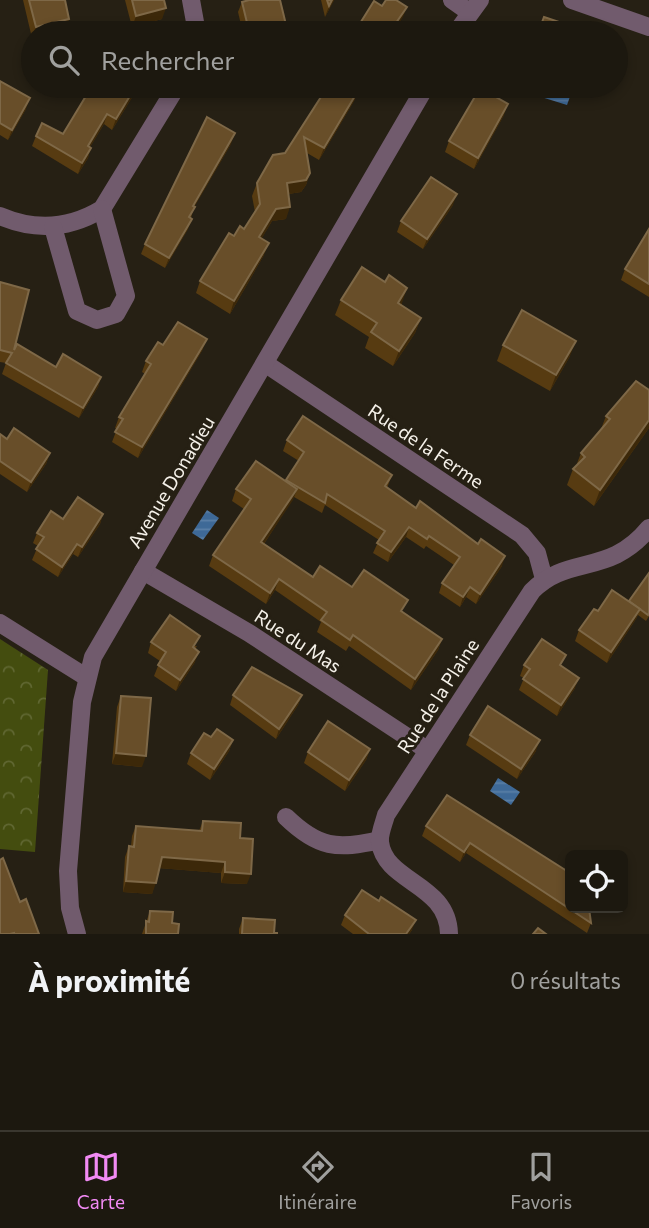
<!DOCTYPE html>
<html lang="fr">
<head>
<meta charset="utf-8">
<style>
  body { margin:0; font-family:Commissioner,sans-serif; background:#252118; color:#f1f3f6 }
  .controls { position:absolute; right:21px; bottom:21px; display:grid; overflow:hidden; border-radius:10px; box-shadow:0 4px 10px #0003 }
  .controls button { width:63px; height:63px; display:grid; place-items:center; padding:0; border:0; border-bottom:2px solid #3a372f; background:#1c180f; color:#f1f3f6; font:35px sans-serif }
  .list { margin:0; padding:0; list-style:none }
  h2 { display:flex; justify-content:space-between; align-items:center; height:91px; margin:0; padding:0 28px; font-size:30px }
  h2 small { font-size:23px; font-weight:400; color:#a0a09e }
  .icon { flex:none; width:38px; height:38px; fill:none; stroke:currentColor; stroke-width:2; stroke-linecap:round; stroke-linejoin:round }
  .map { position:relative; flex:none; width:649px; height:934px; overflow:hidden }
  .search { position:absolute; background:#1c180f; box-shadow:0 4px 10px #0003; left:21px; right:21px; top:21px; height:77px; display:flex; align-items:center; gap:18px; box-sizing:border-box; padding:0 24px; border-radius:38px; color:#a0a09e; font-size:26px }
  .sheet { height:196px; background:#1c180f }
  nav { display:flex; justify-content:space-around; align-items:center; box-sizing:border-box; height:98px; border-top:2px solid #3a372f; background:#1c180f; font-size:19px; color:#a0a09e }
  nav a { display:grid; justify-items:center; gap:4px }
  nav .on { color:#f18af4 }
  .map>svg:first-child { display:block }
</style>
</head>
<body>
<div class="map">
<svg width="649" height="934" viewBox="0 0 649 934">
  <defs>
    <pattern id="park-crowns" width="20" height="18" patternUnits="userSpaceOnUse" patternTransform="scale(1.75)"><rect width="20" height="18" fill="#444d0f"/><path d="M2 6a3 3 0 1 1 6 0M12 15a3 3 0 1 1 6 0" fill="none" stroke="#606732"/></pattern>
    <pattern id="water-rules" width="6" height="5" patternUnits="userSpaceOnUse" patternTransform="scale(1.75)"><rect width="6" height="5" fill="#3e6997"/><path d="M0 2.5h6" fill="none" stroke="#5a7fa6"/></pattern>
  </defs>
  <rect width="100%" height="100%" fill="#262014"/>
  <path fill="url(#park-crowns)" d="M0 639 48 670 35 852 0 849Z"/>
  <g fill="url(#water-rules)">
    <path d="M537 86H559L572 91 567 105 538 96Z"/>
    <path d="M207 510 219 518 203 540 192 533Z"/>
    <path d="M498 778 520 792 511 805 490 791Z"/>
  </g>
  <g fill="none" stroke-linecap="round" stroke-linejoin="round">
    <g stroke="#715b6d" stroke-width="18">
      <path d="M191 0 197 33"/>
      <path d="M452 0 469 12"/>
      <path d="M572 0 649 27"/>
      <path d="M456 33 480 0"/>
      <path d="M0 216C35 231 69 229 102 209L177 86"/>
      <path d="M53 227 77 311 97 320 116 314 126 296 102 209"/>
      <path d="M266 364 522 535 537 553 544 579"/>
      <path d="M143 571 249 633 427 750"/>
      <path d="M0 623 86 677"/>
      <path d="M286 817C318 848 337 850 380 840"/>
      <path d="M77 934 70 908 68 871 82 702 93 657 426 86"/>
      <path d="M449 934C448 883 385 883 380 842 379 834 384 823 386 815L532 591C568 554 609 577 649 528"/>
    </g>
  </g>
  <g fill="#573b11">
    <path d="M23 0H65L69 19 65 29 50 33H33V37L32 38Z"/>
    <path d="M125 0H164L162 19 132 27Z"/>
    <path d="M321 0H334L325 17Z"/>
    <path d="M242 2 288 33H243L238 12Z"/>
    <path d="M0 81 26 109 8 140 0 135Z"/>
    <path d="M91 86H139L112 130 104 124 90 147 88 158 78 174 32 146 36 136 63 134Z"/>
    <path d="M359 89 354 101 319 160 307 153 310 173 306 185 301 192 288 194 286 219 272 221 261 239 264 255 230 314 196 293 200 281 234 236 244 229 255 212 252 196 257 183 285 153Z"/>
    <path d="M504 115 474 169 445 152 449 141Z"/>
    <path d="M231 144 194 207 188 229 165 268 141 254 145 244Z"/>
    <path d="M453 205 423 249 397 232 401 221Z"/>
    <path d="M649 229V297L621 280 625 269Z"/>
    <path d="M0 282 14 350 56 367 101 377 98 387 79 418 2 374 6 363 0 362Z"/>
    <path d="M341 300 402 303 401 305 421 318 415 333 393 366 365 348 369 337 335 315Z"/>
    <path d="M163 345 203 349 138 458 112 442 117 429 115 428 119 417 145 374 142 372 146 361Z"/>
    <path d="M503 345 570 356 550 391 497 361Z"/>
    <path d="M649 390V428L594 506 567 485 573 469 576 466 581 453 601 429 606 416Z"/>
    <path d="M0 434 7 439 50 453 46 464 27 492 0 474Z"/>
    <path d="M287 440 392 475 387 488 502 566 476 604 466 597 460 607 439 593 442 583 454 565 426 546 424 549 406 537 388 562 373 553 379 540 325 505 322 513 294 497 264 544 313 577 352 587 404 613 442 639 438 650 411 690 349 646 346 651 317 632 321 622 275 590 266 604 209 566 213 555 244 509 232 501 236 489 285 481 299 461 283 451Z"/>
    <path d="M103 514 100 524 78 557 73 554 58 577 32 560 38 546 33 543 37 533 63 519Z"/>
    <path d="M649 573V616L646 621 638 615 636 619 607 663 575 641 579 630 598 611 629 601Z"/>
    <path d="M151 642 197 646 195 649V662L176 691 154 676 160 661 148 653Z"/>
    <path d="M524 665 562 666 575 688 557 716 519 690 524 678 520 676Z"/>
    <path d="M233 695H302L298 705 276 739 230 705Z"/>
    <path d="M121 696 142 767 112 764 117 707Z"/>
    <path d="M470 735 536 751 517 779 466 745Z"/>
    <path d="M211 737 233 740 229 751 210 780 187 764 191 753Z"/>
    <path d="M370 749 366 760 345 791 304 763 308 752Z"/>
    <path d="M447 795 591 923 587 933 466 853 460 862 422 836 426 826Z"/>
    <path d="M203 821 240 838 247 884 221 883V873L159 868 152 894 123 892 125 857 129 846H131L132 836 136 826 199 831Z"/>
    <path d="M150 911 172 923 178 934H142Z"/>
    <path d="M345 915 412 930 409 934H353L341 925Z"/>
    <path d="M243 918 274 933 277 934H239V929Z"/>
  </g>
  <g fill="#3c2809">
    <path d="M332 0H334L325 17 329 6Z"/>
    <path d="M407 7 403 17 393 33H389Z"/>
    <path d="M166 8 162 19 132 27 136 16Z"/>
    <path d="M69 19 65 29 50 33H33L36 27Z"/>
    <path d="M136 86H139L112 130 116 119Z"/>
    <path d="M359 89 354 101 319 160 324 148Z"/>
    <path d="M30 98 26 109 8 140 12 130Z"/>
    <path d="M508 104 504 115 474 169 478 158Z"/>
    <path d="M107 114 104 124 84 157 88 146Z"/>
    <path d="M235 133 231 144 189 216 193 206Z"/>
    <path d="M91 148 88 158 78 174 82 163Z"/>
    <path d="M310 173 306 185 301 192 282 195 287 183Z"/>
    <path d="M457 194 453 205 423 249 427 239Z"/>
    <path d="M290 207 286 219 272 221 255 250 259 237 276 209Z"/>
    <path d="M192 219 188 229 165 268 169 258Z"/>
    <path d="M269 243 264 255 230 314 234 301Z"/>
    <path d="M407 288 402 303 392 318 398 303Z"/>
    <path d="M421 318 415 333 393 366 399 351Z"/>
    <path d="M207 339 203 349 138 458 142 447Z"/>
    <path d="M576 341 570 356 550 391 556 375Z"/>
    <path d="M101 377 98 387 79 418 83 408Z"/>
    <path d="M649 420V428L594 506 600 490Z"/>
    <path d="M50 453 46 464 27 492 31 482Z"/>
    <path d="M297 489 293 500 257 554 261 542Z"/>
    <path d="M103 514 100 524 78 557 82 547Z"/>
    <path d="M409 527 406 537 388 562 391 552Z"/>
    <path d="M77 544 73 554 58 577 62 567Z"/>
    <path d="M505 556 502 566 476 604 480 594Z"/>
    <path d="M279 579 275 590 266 604 270 593Z"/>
    <path d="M470 587 466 597 460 607 463 597Z"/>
    <path d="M640 609 636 619 607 663 611 652Z"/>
    <path d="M442 639 438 650 411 690 415 679Z"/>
    <path d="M199 652 195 662 176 691 180 680Z"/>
    <path d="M579 678 575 688 557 716 561 705Z"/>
    <path d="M302 695 298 705 276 739 279 729Z"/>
    <path d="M233 740 229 751 210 780 214 769Z"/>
    <path d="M540 740 536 751 517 779 521 769Z"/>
    <path d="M370 749 366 760 345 791 349 780Z"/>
    <path d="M116 753 146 756 142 767 112 764Z"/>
    <path d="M470 843 466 853 460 862 464 852Z"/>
    <path d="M162 857 225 862 221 873 158 868Z"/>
    <path d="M225 872 251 874 247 884 221 883Z"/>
    <path d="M126 881 156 883 152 894 123 892Z"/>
    <path d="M416 920 412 930 409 934H406Z"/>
  </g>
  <g fill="#684e29" stroke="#7e6847" stroke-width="2">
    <path d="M29 0H65L69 19 36 27Z"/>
    <path d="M132 0H164L166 8 136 16Z"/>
    <path d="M249 0H280L288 33H251L249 31 242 2Z"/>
    <path d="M327 0H332L329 6Z"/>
    <path d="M386 0H396L407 7 389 33H354L374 1 382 6Z"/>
    <path d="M544 17 583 30 581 33H538Z"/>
    <path d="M0 81 30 98 12 130 0 123Z"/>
    <path d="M92 86H136L116 119 107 114 88 146 91 148 82 163 36 136 42 123 63 134Z"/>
    <path d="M328 86H354L359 89 324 148 304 137 310 173 306 180 287 183 290 207 276 209 259 237 269 243 234 301 200 281 229 233 234 236 240 226 244 229 260 204 257 183 273 155 285 153Z"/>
    <path d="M480 88 508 104 478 158 449 141Z"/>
    <path d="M207 117 235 133 193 206 195 207 189 217 192 219 169 258 145 244Z"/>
    <path d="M431 177 457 194 427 239 401 221Z"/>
    <path d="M649 229V284L625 269Z"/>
    <path d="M362 267 385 282 389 275 407 288 398 303 421 318 399 351 371 332 377 323 341 300Z"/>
    <path d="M0 282 29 290 14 350 17 344 56 367 63 354 101 377 83 408 6 363 12 353 0 350Z"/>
    <path d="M522 310 576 341 556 375 503 345Z"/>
    <path d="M178 322 207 339 142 447 115 432 123 419 119 417 151 364 146 361 158 342 163 345Z"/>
    <path d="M636 381 649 390V420L600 490 573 469 585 457 581 453 610 419 606 416Z"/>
    <path d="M303 416 392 475 385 486 416 508 420 501 478 544 481 539 505 556 480 594 470 587 463 597 442 583 460 557 429 536 427 539 409 527 391 552 377 543 385 531 327 494 325 503 286 480 304 452 287 440Z"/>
    <path d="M14 428 50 453 31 482 0 461V434L7 439Z"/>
    <path d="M256 461 297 489 261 542 313 577 320 566 352 587 364 570 408 600 401 611 442 639 415 679 353 635 350 640 321 620 327 612 279 579 270 593 213 555 251 499 236 489Z"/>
    <path d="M78 497 103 514 82 547 77 544 62 567 36 549 44 537 37 533 51 511 63 519Z"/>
    <path d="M649 573V613L648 615 629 601Z"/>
    <path d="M612 590 640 609 611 652 579 630 594 609 598 611Z"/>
    <path d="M170 615 200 636 193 647 199 652 180 680 158 665 166 652 151 642Z"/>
    <path d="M542 639 566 655 560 665 579 678 561 705 523 679 530 669 524 665Z"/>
    <path d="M252 667 302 695 279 729 233 695Z"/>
    <path d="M121 696 151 698 146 756 116 753Z"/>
    <path d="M488 706 540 740 521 769 470 735Z"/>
    <path d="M328 721 370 749 349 780 308 752Z"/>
    <path d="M217 729 233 740 214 769 191 753 204 733 211 737Z"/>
    <path d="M447 795 570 873V908H589L591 923 470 843 464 852 426 826Z"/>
    <path d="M203 821 241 823 240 838 253 839 251 874 225 872V862L162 857 156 883 126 881 129 846 134 847 136 826 202 831Z"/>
    <path d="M3 858 20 902 26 899 39 934H14V933L10 934H0V860Z"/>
    <path d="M362 890 379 901 381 897 416 920 406 934H369L345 915Z"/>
    <path d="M150 911 173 912 172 923 179 924 178 934H146V921L149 922Z"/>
    <path d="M243 918 275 920 274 933H277V934H242Z"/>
    <path d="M538 928 546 934H533Z"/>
  </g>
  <g text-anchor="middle" stroke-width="6" stroke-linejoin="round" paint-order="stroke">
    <g font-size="19" fill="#f6f2ea" stroke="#262014">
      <text transform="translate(426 446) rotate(34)" y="7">Rue de la Ferme</text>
      <text transform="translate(171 482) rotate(-59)" y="7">Avenue Donadieu</text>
      <text transform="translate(298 641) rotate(33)" y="7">Rue du Mas</text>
      <text transform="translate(438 696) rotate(-57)" y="7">Rue de la Plaine</text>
    </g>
  </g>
</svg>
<div class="controls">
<button><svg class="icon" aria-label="locate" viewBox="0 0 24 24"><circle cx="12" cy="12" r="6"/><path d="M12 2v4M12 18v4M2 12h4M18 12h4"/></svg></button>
</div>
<div class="search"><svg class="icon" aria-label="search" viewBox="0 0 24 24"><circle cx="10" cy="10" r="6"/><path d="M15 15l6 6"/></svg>Rechercher</div>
</div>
<section class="sheet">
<h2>À proximité<small>0 résultats</small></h2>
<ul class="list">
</ul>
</section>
<nav>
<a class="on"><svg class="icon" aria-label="map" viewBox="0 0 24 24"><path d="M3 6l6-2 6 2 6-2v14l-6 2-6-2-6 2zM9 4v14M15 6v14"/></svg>Carte</a>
<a><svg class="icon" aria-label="directions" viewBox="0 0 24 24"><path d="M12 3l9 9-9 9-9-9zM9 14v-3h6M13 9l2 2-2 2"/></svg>Itinéraire</a>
<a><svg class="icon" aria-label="saved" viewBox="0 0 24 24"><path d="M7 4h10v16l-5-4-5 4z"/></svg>Favoris</a>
</nav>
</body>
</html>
